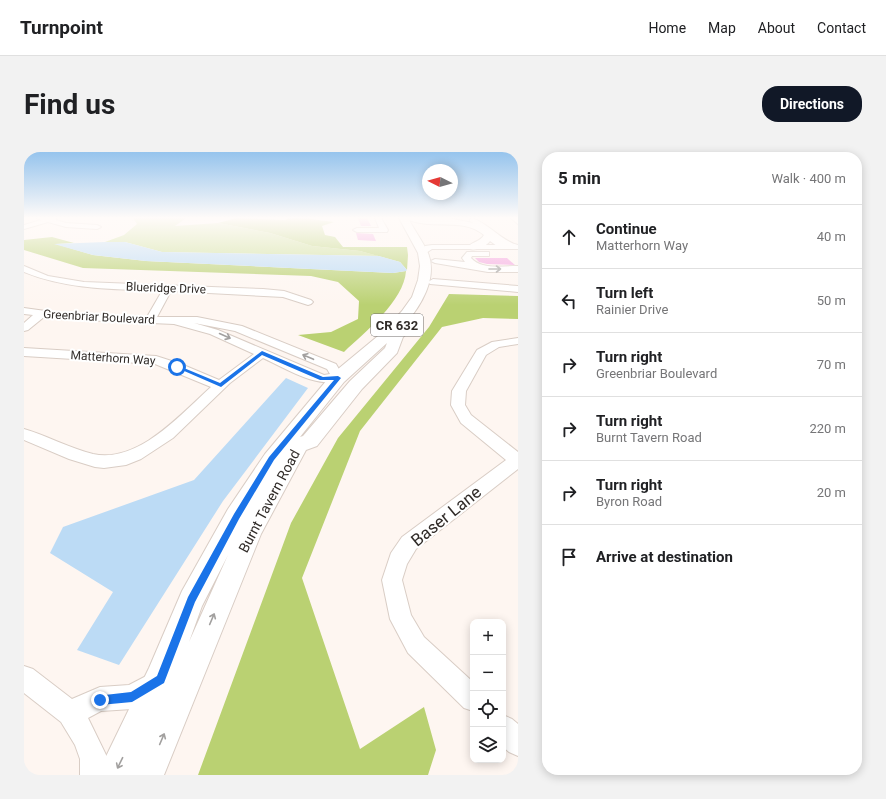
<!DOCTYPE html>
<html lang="en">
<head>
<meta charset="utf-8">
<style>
  body { margin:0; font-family:Roboto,sans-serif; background:#f2f2f2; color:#202124 }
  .controls { position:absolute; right:12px; bottom:12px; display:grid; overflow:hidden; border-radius:8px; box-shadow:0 2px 10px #0003 }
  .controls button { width:36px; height:36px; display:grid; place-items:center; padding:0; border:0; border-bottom:1px solid #e0e0e0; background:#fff; color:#202124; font:20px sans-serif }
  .compass { position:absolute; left:398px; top:12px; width:36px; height:36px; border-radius:50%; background:#fff; box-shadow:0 2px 10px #0003; rotate:275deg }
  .stop { position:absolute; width:12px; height:12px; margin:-9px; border:3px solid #1a73e8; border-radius:50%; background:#fff }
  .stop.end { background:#1a73e8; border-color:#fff; box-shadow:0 1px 4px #0008 }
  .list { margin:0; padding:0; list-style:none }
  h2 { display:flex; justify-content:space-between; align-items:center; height:52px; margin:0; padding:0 16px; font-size:17px }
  h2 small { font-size:13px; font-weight:400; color:#757577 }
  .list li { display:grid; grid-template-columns:26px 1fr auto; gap:12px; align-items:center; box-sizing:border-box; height:64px; padding:0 16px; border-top:1px solid #e0e0e0 }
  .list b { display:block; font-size:15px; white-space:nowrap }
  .list p { margin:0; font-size:13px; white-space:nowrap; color:#757577 }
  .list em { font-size:13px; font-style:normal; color:#757577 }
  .icon { flex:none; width:22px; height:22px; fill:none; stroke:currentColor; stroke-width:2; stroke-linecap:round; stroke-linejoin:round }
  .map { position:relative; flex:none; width:494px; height:623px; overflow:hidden; border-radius:16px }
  header { display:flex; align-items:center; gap:24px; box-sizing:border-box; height:56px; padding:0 20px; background:#fff; border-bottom:1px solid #e0e0e0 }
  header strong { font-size:19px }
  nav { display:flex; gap:22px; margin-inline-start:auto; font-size:14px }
  .intro { display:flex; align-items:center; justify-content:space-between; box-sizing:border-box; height:96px; padding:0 24px }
  h1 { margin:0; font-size:28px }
  .button { padding:10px 18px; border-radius:16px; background:#111827; color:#fff; font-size:14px; font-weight:700 }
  main { display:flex; gap:24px; padding:0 24px }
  aside { flex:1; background:#fff; border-radius:16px; box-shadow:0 2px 10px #0003 }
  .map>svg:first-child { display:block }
</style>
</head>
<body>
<header>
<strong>Turnpoint</strong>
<nav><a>Home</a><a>Map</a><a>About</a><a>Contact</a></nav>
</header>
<div class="intro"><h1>Find us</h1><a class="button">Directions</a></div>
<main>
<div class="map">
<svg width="494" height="623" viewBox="0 0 494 623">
  <rect width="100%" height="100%" fill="#fef6f1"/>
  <path fill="#cbde94" d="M109 66H162L151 74 194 71 246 81 288 94 336 99 355 104 138 100 101 90H81L100 83 113 72Z"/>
  <g fill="#bad172">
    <path d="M212 66 261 68C269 63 299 69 310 70L298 74 301 83 311 85 319 95H383L384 103 383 118 376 110 336 99 288 94 246 81 194 71Z"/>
    <path d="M28 85 50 91 32 92 69 103 122 109 369 121 382 119C380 149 341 180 320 200L274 183 307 180 334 167 335 149 314 130 287 124 59 116 0 98V88Z"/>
    <path d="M425 142 494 144V167L459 166 418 175 336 279 278 426 336 597 400 555 412 598 404 623H174L267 371 314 286 405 175Z"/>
  </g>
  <g fill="#bcdbf5">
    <path d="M81 90H101L138 100 355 104 376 110 383 118 382 119 369 121 122 109 69 103 30 92Z"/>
    <path d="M262 226 284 236 199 349 95 513 53 498 89 440 26 401 39 375 170 328Z"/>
  </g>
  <g fill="#f4a2de">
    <path d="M334 66H343L347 74H337Z"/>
    <path d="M332 81 349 82 352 89 334 88Z"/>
    <path d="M451 106H483L491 113 463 112 455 110Z"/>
  </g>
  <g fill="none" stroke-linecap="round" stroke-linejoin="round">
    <defs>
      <g id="minor">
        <path d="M13 66H32V68L42 71 73 73 77 75 73 77 42 75 24 70 0 77V73L17 68Z"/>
        <path d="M351 66H357L364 78 363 80H333L329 78 333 76H355Z"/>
        <path d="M448 66C465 72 479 90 494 93V97H408L399 103 395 101 401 94 408 93H478L464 81 446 69V67Z"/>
        <path d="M487 66H494V72Z"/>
        <path d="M443 100H465V104H448L447 106C458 118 478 114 494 114V120H464L411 111 407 109 411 107 441 110 438 106Z"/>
        <path d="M0 114 24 124 60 130 239 137 260 139 287 148 289 150 287 152 284 153 259 145 147 139 133 165H173L218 174 312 212 320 226 319 229C291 236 263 217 239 206L206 231 149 286 117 307 102 313 80 316 71 315 45 307 0 288V277C24 284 45 296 69 302 114 312 157 262 187 235L131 212 0 204V196L132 204 157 212 195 228 230 202 186 182 150 172 36 167 20 165 4 178 0 179V171L9 163 0 162V156L36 161 123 165 138 139C91 137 44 138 0 120ZM170 171 211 179 303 217 306 222 300 223 194 178Z"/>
        <path d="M409 127 494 134V140L406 132 404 130Z"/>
        <path d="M494 186V192L475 195 462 203 442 239 441 253 447 263 494 300V317L392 397 383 412 378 428 387 463 400 485 449 530V559L440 556 384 501 366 467 358 428 367 401 378 385 482 308 437 271 427 253 428 239 453 198 468 190Z"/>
        <path d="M0 514 9 517 48 547 76 535 105 533 130 520 139 523 142 532 139 541 117 554 108 557 77 559 64 566 84 607V623H56V607L51 593 37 570 0 541Z"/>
        <path d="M479 563 488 567 494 572V604L485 600 479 595Z"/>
      </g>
      <path id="major" d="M375 66H424L454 72 458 73 485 95 483 97H477L466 89C463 94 452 99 446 97L444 95C449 89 456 90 460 83 438 65 410 78 385 68 391 79 399 90 404 101 414 126 397 154 381 172L386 173 388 176 379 185 373 201 338 237 293 294 282 298 237 382 140 623H73L125 516 158 439 204 357 241 302 308 222 360 179 378 159 388 145 394 128 396 114 394 101ZM363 191 361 196 326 229 279 284 276 285 320 230ZM204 403 165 490 178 454Z"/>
    </defs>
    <use href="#minor" stroke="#d9cdc5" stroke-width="2"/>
    <use href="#major" stroke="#d9cdc5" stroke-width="2"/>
    <use href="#minor" fill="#fff" fill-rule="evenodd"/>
    <use href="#major" fill="#fff" fill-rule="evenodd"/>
  </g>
  <defs><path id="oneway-shaft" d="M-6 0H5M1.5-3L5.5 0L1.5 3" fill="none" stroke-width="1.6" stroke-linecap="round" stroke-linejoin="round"/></defs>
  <g stroke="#a2a09f">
    <use href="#oneway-shaft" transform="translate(471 117)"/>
    <use href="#oneway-shaft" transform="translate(201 184) rotate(24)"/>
    <use href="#oneway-shaft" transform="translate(284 205) rotate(-157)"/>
    <use href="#oneway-shaft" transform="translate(188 467) rotate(-67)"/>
    <use href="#oneway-shaft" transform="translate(138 587) rotate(-67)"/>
    <use href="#oneway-shaft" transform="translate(96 611) rotate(116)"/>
  </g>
  <linearGradient id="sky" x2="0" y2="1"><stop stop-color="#96c4ed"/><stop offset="0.43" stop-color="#fffbf9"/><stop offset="1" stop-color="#fffbf9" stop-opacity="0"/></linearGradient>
  <rect width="494" height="153" fill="url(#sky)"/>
  <path fill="#1a73e8" d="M238 199 299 225 314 224 317 226 250 308 215 367 171 450 140 531 108 550 76 553 72 551 71 548 72 544 107 540 133 524 164 445 210 362 245 305 310 228H296L238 203 197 235 151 215 155 214 196 231Z"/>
  <g text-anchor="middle" stroke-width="4" stroke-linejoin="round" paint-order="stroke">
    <g font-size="12" fill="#312c29" stroke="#fff">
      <text transform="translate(142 136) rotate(2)" y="4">Blueridge Drive</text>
      <text transform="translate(75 165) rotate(3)" y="4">Greenbriar Boulevard</text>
      <text transform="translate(89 206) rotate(4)" y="4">Matterhorn Way</text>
    </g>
    <rect fill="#fff" stroke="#6f6b69" stroke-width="1" x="347" y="162" width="52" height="22" rx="3"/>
    <g font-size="13" font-weight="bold" fill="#312c29">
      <text x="373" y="178">CR 632</text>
    </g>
    <g font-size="14" fill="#312c29" stroke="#fff">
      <text transform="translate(245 349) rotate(-62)" y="5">Burnt Tavern Road</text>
    </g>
    <g font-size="17" fill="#312c29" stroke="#fff">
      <text transform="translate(422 364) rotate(-39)" y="6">Baser Lane</text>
    </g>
  </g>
</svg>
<div class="controls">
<button>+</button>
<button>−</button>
<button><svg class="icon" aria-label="locate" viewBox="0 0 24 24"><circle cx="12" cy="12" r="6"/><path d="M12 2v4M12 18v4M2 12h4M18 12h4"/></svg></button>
<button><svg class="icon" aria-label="layers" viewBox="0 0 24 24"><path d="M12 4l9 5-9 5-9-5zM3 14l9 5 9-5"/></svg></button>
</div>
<svg class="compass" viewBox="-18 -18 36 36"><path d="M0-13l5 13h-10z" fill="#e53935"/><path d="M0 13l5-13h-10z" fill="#757577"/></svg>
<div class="stop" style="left:153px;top:215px"></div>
<div class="stop end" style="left:76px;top:548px"></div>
</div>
<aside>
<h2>5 min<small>Walk · 400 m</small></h2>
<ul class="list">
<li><svg class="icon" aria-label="ahead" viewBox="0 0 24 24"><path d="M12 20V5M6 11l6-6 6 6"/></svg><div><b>Continue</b><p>Matterhorn Way</p></div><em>40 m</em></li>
<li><svg class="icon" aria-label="left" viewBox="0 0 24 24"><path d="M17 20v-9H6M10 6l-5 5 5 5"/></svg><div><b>Turn left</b><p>Rainier Drive</p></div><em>50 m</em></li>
<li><svg class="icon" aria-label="right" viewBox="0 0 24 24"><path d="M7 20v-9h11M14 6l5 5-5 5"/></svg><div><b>Turn right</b><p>Greenbriar Boulevard</p></div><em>70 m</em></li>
<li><svg class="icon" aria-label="right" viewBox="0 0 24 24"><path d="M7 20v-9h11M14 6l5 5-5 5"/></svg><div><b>Turn right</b><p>Burnt Tavern Road</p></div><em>220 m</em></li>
<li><svg class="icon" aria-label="right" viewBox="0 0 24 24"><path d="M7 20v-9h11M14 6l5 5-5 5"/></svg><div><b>Turn right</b><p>Byron Road</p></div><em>20 m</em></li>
<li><svg class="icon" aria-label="arrive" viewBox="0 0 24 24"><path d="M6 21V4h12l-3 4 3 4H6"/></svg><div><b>Arrive at destination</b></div></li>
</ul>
</aside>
</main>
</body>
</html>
